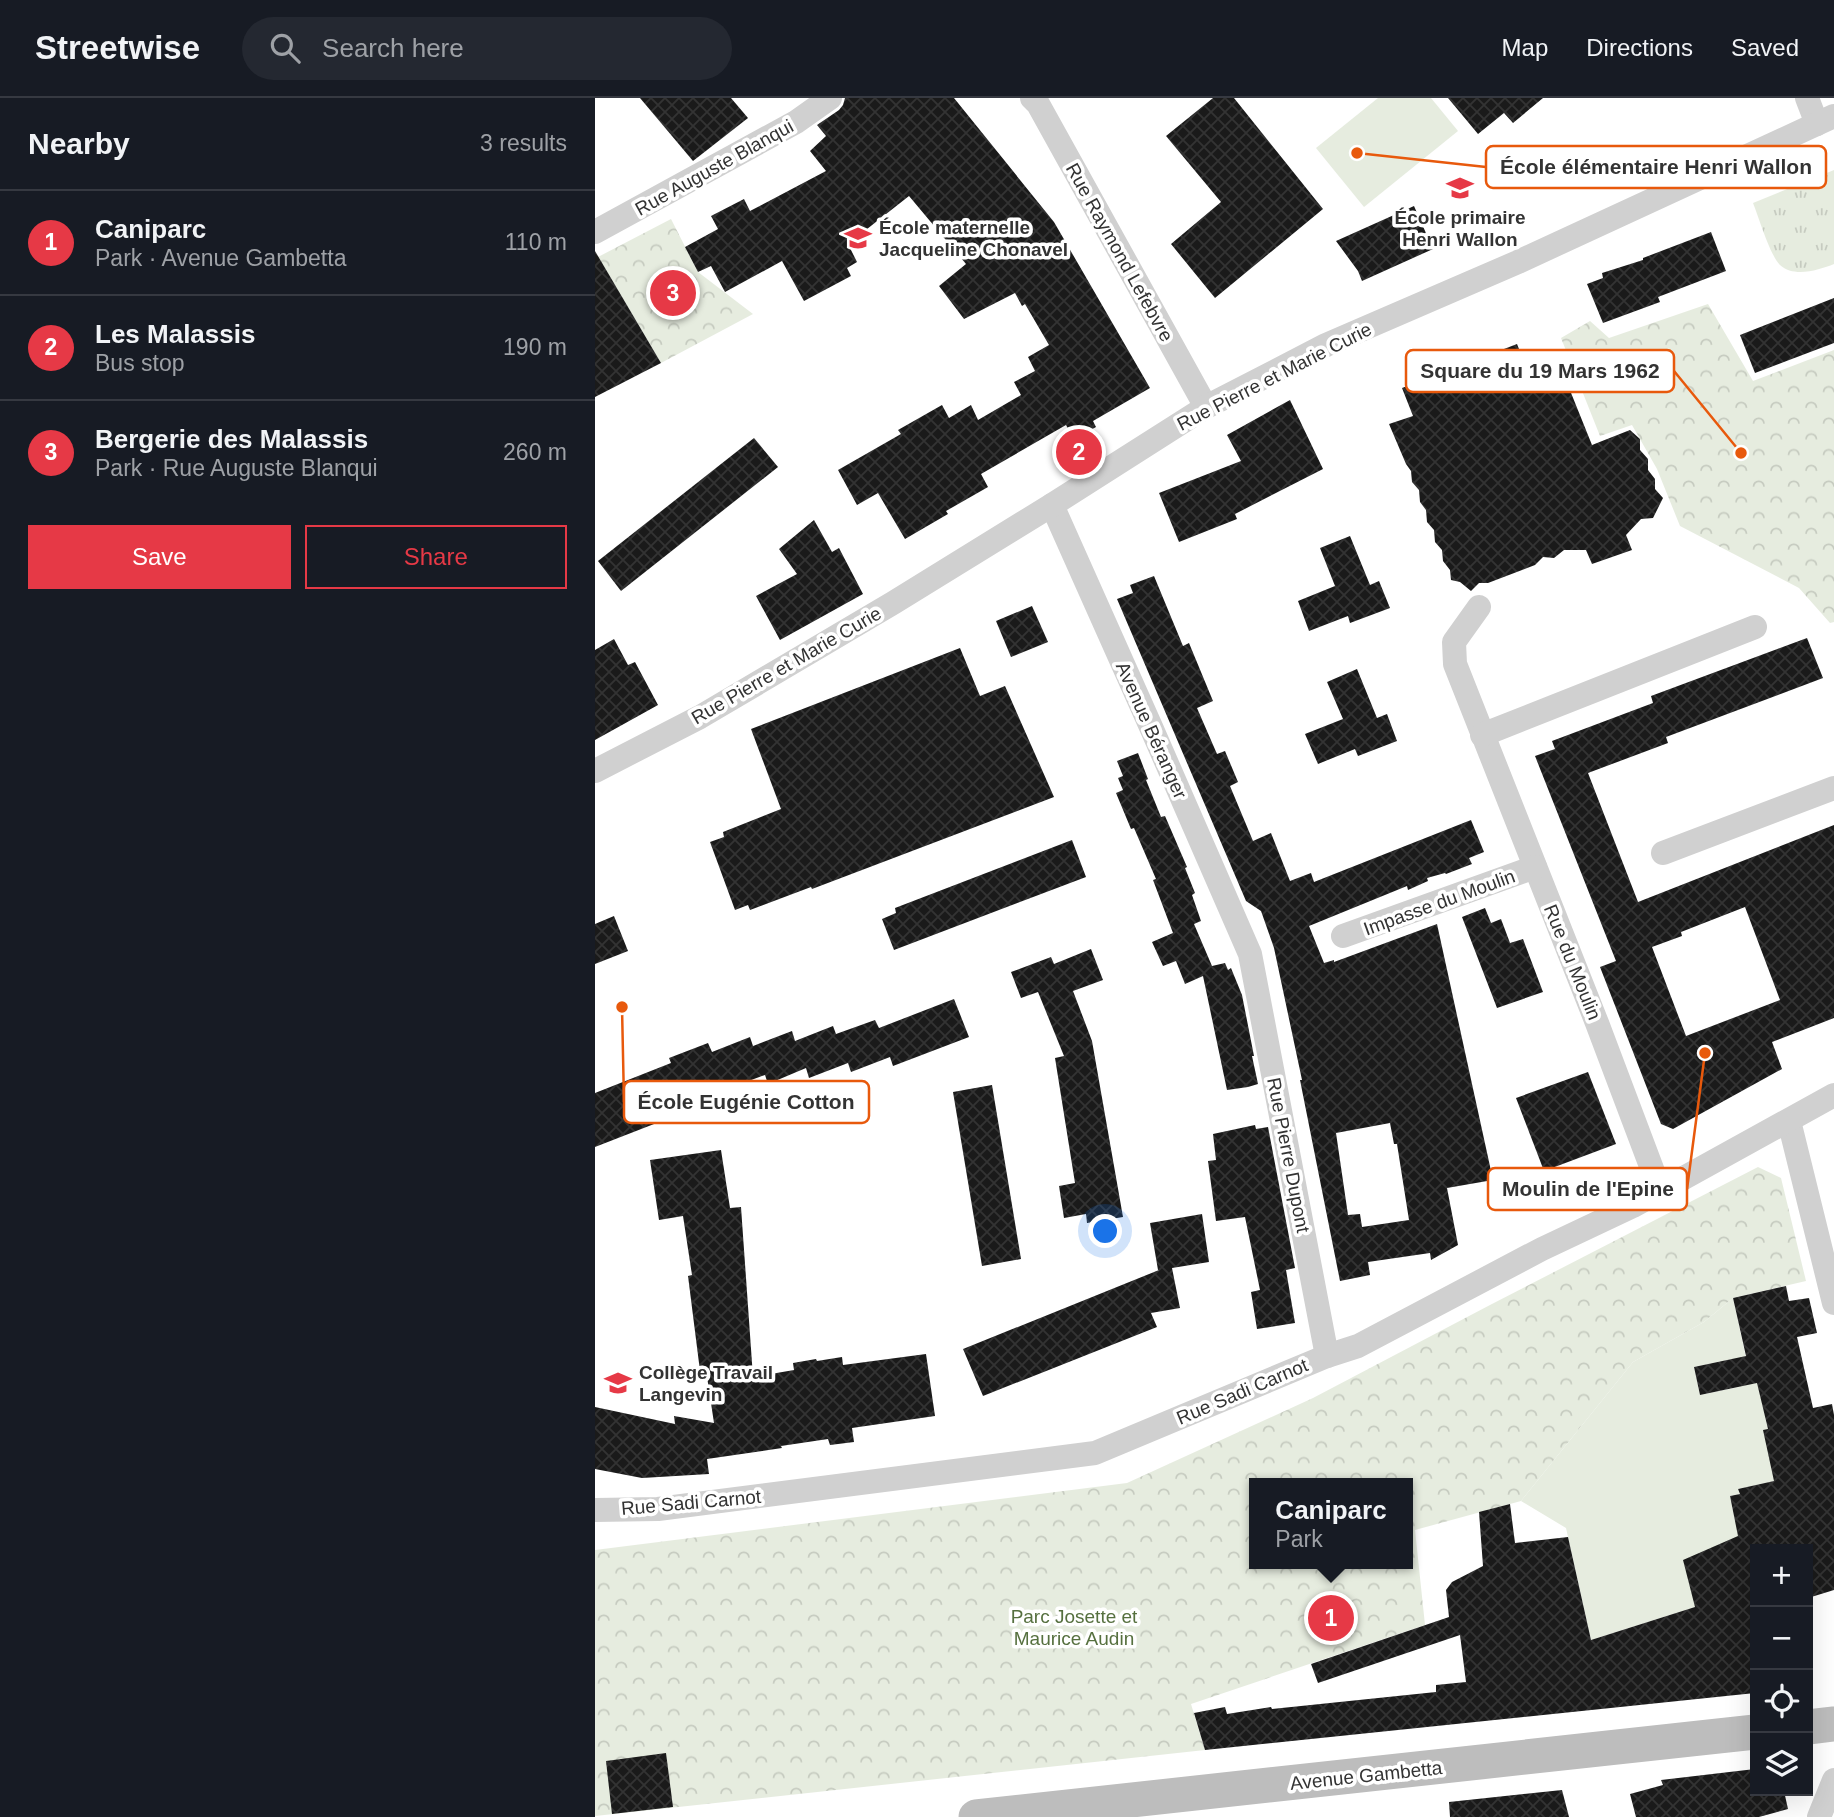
<!DOCTYPE html>
<html lang="en">
<head>
<meta charset="utf-8">
<style>
  body { margin:0; font-family:Arial,sans-serif; background:#242831; color:#f1f3f6 }
  .controls { position:absolute; right:21px; bottom:21px; display:grid; overflow:hidden; border-radius:0px; box-shadow:0 7px 28px #0002 }
  .controls button { width:63px; height:63px; display:grid; place-items:center; padding:0; border:0; border-bottom:2px solid #363941; background:#171b24; color:#f1f3f6; font:35px sans-serif }
  .you { position:absolute; left:511px; top:1134px; width:24px; height:24px; margin:-18px; border:5px solid #fff; border-radius:50%; background:#1a73e8; box-shadow:0 0 0 10px #1a73e833 }
  .badge { display:grid; place-items:center; width:46px; height:46px; border-radius:50%; background:#e63946; color:#fff; font-size:23px; font-weight:700 }
  .pin { position:absolute; translate:-50% -50%; border:4px solid #fff; box-shadow:0 2px 7px #0006 }
  .popup { position:absolute; left:654px; top:1380px; width:164px; height:91px; box-sizing:border-box; display:grid; place-content:center; border-radius:0px; background:#171b24; filter:drop-shadow(0 2px 5px #0005); font-size:23px; white-space:nowrap; color:#9ea1a6 }
  .popup b { font-size:26px; color:#f1f3f6 }
  .popup::after { content:''; position:absolute; left:50%; top:100%; margin-left:-14px; border:14px solid transparent; border-top-color:#171b24 }
  .list { margin:0; padding:0; list-style:none }
  h2 { display:flex; justify-content:space-between; align-items:center; height:91px; margin:0; padding:0 28px; font-size:30px }
  h2 small { font-size:23px; font-weight:400; color:#9ea1a6 }
  .list li { display:grid; grid-template-columns:46px 1fr auto; gap:21px; align-items:center; box-sizing:border-box; height:105px; padding:0 28px; border-top:2px solid #363941 }
  .list b { display:block; font-size:26px; white-space:nowrap }
  .list p { margin:0; font-size:23px; white-space:nowrap; color:#9ea1a6 }
  .list em { font-size:23px; font-style:normal; color:#9ea1a6 }
  .actions { display:flex; gap:14px; padding:21px 28px }
  .actions a { flex:1; padding:16px 0; border:2px solid #e63946; border-radius:0px; text-align:center; font-size:24px; color:#e63946 }
  .actions .main { background:#e63946; color:#fff }
  .icon { flex:none; width:38px; height:38px; fill:none; stroke:currentColor; stroke-width:2; stroke-linecap:round; stroke-linejoin:round }
  .map { position:relative; flex:none; width:1239px; height:1719px; overflow:hidden }
  header { display:flex; align-items:center; gap:42px; box-sizing:border-box; height:98px; padding:0 35px; background:#171b24; border-bottom:2px solid #363941 }
  header strong { font-size:33px }
  nav { display:flex; gap:38px; margin-inline-start:auto; font-size:24px }
  .search { width:490px; height:63px; background:#242831; display:flex; align-items:center; gap:18px; box-sizing:border-box; padding:0 24px; border-radius:38px; color:#9ea1a6; font-size:26px }
  main { display:flex }
  aside { flex:1; background:#171b24 }
  .map>svg:first-child { display:block }
</style>
</head>
<body>
<header>
<strong>Streetwise</strong>
<div class="search"><svg class="icon" aria-label="search" viewBox="0 0 24 24"><circle cx="10" cy="10" r="6"/><path d="M15 15l6 6"/></svg>Search here</div>
<nav><a>Map</a><a>Directions</a><a>Saved</a></nav>
</header>
<main>
<aside>
<h2>Nearby<small>3 results</small></h2>
<ul class="list">
<li><span class="badge">1</span><div><b>Caniparc</b><p>Park · Avenue Gambetta</p></div><em>110 m</em></li>
<li><span class="badge">2</span><div><b>Les Malassis</b><p>Bus stop</p></div><em>190 m</em></li>
<li><span class="badge">3</span><div><b>Bergerie des Malassis</b><p>Park · Rue Auguste Blanqui</p></div><em>260 m</em></li>
</ul>
<div class="actions"><a class="main">Save</a><a>Share</a></div>
</aside>
<div class="map">
<svg width="1239" height="1719" viewBox="0 0 1239 1719">
  <defs>
    <pattern id="grass-tufts" width="24" height="20" patternUnits="userSpaceOnUse" patternTransform="scale(1.75)"><rect width="24" height="20" fill="#e6ecdf"/><path d="M3 7l-1-3M5 7V3M7 7l1-3M15 17l-1-3M17 17v-4M19 17l1-3" fill="none" stroke="#c6cbc0"/></pattern>
    <pattern id="park-crowns" width="20" height="18" patternUnits="userSpaceOnUse" patternTransform="scale(1.75)"><rect width="20" height="18" fill="#e6ecdf"/><path d="M2 6a3 3 0 1 1 6 0M12 15a3 3 0 1 1 6 0" fill="none" stroke="#c6cbc0"/></pattern>
    <pattern id="building-cross-hatch" width="8" height="8" patternUnits="userSpaceOnUse" patternTransform="scale(1.75)"><rect width="8" height="8" fill="#1a1a1a"/><path d="M0 0l8 8M0 8l8-8" fill="none" stroke="#333"/></pattern>
  </defs>
  <rect width="100%" height="100%" fill="#fff"/>
  <path fill="url(#grass-tufts)" d="M1239 72V166C1224 172 1199 180 1185 167 1175 157 1164 120 1158 105Z"/>
  <g fill="url(#park-crowns)" fill-rule="evenodd">
    <path d="M76 121 103 174 158 216 66 265 3 159Z"/>
    <path d="M1113 206 1158 283 1239 252V524L1235 525 1204 490 1085 428 1062 371 1037 327 1005 338 966 240 995 223 1014 240Z"/>
    <path d="M1163 1069 1186 1080 1211 1183 1138 1200 1109 1224 1038 1264 926 1403 820 1432 830 1527 596 1606 610 1652 0 1718V1452L532 1385 718 1300 895 1207ZM659 1385H813V1466H659Z"/>
  </g>
  <g fill="#e6ecdf">
    <path d="M783 0H836L863 33 769 109 721 50Z"/>
    <path d="M1138 1200 1151 1260 1138 1262 1137 1261 1099 1269 1105 1297 1144 1289 1161 1278 1173 1331 1193 1380 1143 1391 1145 1396 1135 1398 1140 1423 1147 1437 1100 1509 996 1542 971 1430 926 1403 1038 1264 1109 1224Z"/>
  </g>
  <g fill="url(#building-cross-hatch)" fill-rule="evenodd">
    <path d="M45 0H136L153 20 98 63Z"/>
    <path d="M250 0H359L459 124 555 290 498 323 501 329 479 341 471 327 386 376 393 389 351 413 353 416 310 441 283 395 262 407 243 372 306 336 303 332 347 307 354 320 376 307 383 322 426 297 419 284 440 273 433 259 454 247 430 206 427 208 420 195 369 221 344 188 371 166 314 98 253 146 262 164 252 170 256 178 209 203 187 163 130 194 116 168 103 174 90 149 123 131 116 118 149 101 155 113 231 73 215 53 231 38 222 27 244 12 248 7Z"/>
    <path d="M618 0H639L728 111 620 200 576 146 626 104 571 38Z"/>
    <path d="M853 0H948L918 25 909 15 883 36Z"/>
    <path d="M819 108 838 151 767 183 763 173 741 143Z"/>
    <path d="M1116 134 1131 173 1063 199 1065 204 1008 225 992 186 1008 180 1007 175 1048 162V160Z"/>
    <path d="M0 153 66 265 0 299Z"/>
    <path d="M1239 200V245L1160 275 1145 237Z"/>
    <path d="M922 246 934 276 964 265 997 347 1035 332 1045 341V352L1053 361V372L1060 381V391L1068 400 1058 420 1046 421 1031 437 1037 452 997 466 991 452H969L959 460 948 459 940 467 893 485H884L876 493 865 484 856 482 855 472 848 463 847 452 840 444 839 432 832 424 831 412 825 404 824 392 817 384 816 373 811 366 794 326 818 318 807 290Z"/>
    <path d="M695 302 728 371 640 416 642 421 584 444 564 395 646 363 632 337Z"/>
    <path d="M159 340 183 369 26 493 3 463Z"/>
    <path d="M219 422 237 454 244 450 268 496 185 542 161 498 202 476 184 451Z"/>
    <path d="M755 438 775 487 784 483 795 510 755 525 753 518 714 533 703 503 740 488 725 450Z"/>
    <path d="M559 478 588 548 594 545 618 603 602 610 622 656 630 653 643 684 635 688 658 743 676 735 695 783 716 775 719 784 876 722 889 754 874 760 877 766 851 776 850 775 832 780 833 783 813 792 812 788 714 828 729 865 739 862V864L842 826 898 1082 852 1090 863 1147 836 1162 835 1155 773 1164 775 1177 745 1183 705 982H707L679 850 666 813 651 803 522 501 538 495 535 487ZM795 1025 799 1046H802L814 1122 767 1129 765 1116 753 1117 741 1035Z"/>
    <path d="M437 508 453 544 416 559 401 523Z"/>
    <path d="M1212 540 1228 580 1071 639 1073 645 993 675 1043 804 1239 727V920L1177 944 1187 971 1078 1031 1066 1026 1005 869 1021 863 940 658 960 651 957 643 1058 605 1056 598ZM1150 809 1185 902 1091 938 1057 849 1087 838 1086 834Z"/>
    <path d="M19 541 33 567 40 564 63 607 0 642V552Z"/>
    <path d="M365 550 385 598 410 588 459 699 217 791 216 789 155 812 153 807 140 812 115 744 129 739 128 734 186 711 156 631Z"/>
    <path d="M762 571 782 620 792 616 802 643 763 658 760 651 723 666 710 636 748 621 732 584Z"/>
    <path d="M543 655 553 681 551 682 566 719 570 718 592 769 590 770 600 795 597 797 606 823 599 826 617 868 630 865 633 872 636 870 647 897 659 958H657L663 986 653 989 632 992 608 878 590 886 581 863 568 868 557 844 578 835 558 782 561 781 539 730 536 731 521 695 528 692 523 680 528 678 522 663Z"/>
    <path d="M477 742 491 779 299 852 287 821 301 815 300 810Z"/>
    <path d="M890 810 896 825 906 821 915 845 928 841 948 894 902 910 867 819Z"/>
    <path d="M19 818 33 853 0 866V826Z"/>
    <path d="M496 851 508 882 478 893 497 943 528 1119 492 1125 491 1116 469 1120 464 1088 480 1085 460 960 469 958 443 894 426 900 416 874 456 859 459 866Z"/>
    <path d="M359 901 374 939 298 968 295 959 256 974 253 965 214 980 211 970 173 986 170 977 132 991 128 983 89 998 95 1012 0 1049V995L76 965 74 960 113 945 117 954 155 939 158 948 197 933 200 943 238 928 241 936 280 922 284 930Z"/>
    <path d="M993 974 1021 1046 949 1073 921 1000Z"/>
    <path d="M397 987 426 1161 387 1168 358 994Z"/>
    <path d="M660 1027 661 1031 673 1029 700 1170 691 1172 700 1225 662 1231 656 1194 665 1192 650 1119 621 1123 613 1063 621 1062 618 1036Z"/>
    <path d="M126 1052 135 1110 146 1109 158 1279 199 1272 198 1265 221 1261 222 1263 247 1259 248 1267 331 1256 340 1318 257 1330 259 1344 235 1347 233 1341 186 1348 187 1350 112 1361 114 1376 47 1380 0 1371V1309L80 1326 79 1318 119 1325 111 1272 105 1273 93 1178 97 1177 88 1118 64 1122 55 1062Z"/>
    <path d="M607 1116 614 1164 577 1170 585 1210 556 1215 562 1229 388 1298 368 1251 564 1172H563L555 1125Z"/>
    <path d="M1191 1188 1194 1203 1214 1200 1222 1235 1202 1239 1218 1310 1237 1306 1239 1317V1492L1213 1500V1451H1160V1595L610 1652 599 1615 630 1609 632 1616 676 1609 677 1611 841 1594V1587L871 1584 865 1537 723 1585 716 1566 854 1519 851 1492 857 1484 888 1468 884 1414 915 1406 920 1445 973 1439 996 1542 1100 1509 1088 1462 1143 1438 1135 1398 1145 1396 1143 1391 1179 1383 1168 1332 1173 1331 1162 1285 1105 1297 1099 1269 1151 1258 1138 1200Z"/>
    <path d="M71 1655 78 1709 17 1716 11 1663Z"/>
    <path d="M1160 1671V1693H1189L1193 1711 1164 1719H1041L1035 1696 1068 1687 1066 1682Z"/>
    <path d="M967 1692 974 1719H855L854 1704Z"/>
  </g>
  <g fill="none" stroke-linecap="round" stroke-linejoin="round">
    <g stroke="#d0d0d0" stroke-width="24">
      <path d="M437 0 443 6 611 309"/>
      <path d="M1212 0 1222 26"/>
      <path d="M0 134 201 24 235 0"/>
      <path d="M457 407 556 629 655 856 732 1258"/>
      <path d="M884 509 859 544 860 566 1002 925 1065 1092"/>
      <path d="M887 637 1160 529"/>
      <path d="M0 673 105 619 298 505 457 407 611 309 731 247 923 164 1239 18"/>
      <path d="M1068 755 1239 690"/>
      <path d="M748 838 940 769"/>
      <path d="M1194 1023 1239 1205"/>
      <path d="M0 1412 63 1411 500 1355 732 1258 763 1248 947 1151 1038 1108 1239 997"/>
      <path d="M1224 1719 1239 1682"/>
    </g>
    <g stroke="#bdbdbd" stroke-width="35">
      <path d="M1213 1629 1239 1626"/>
      <path d="M381 1719 1160 1634"/>
    </g>
  </g>
  <defs>
    <symbol id="school-bare" viewBox="-9 -9 18 18"><path d="M0-5L7-2L0 1L-7-2ZM-4 1L0 2.5L4 1V4Q0 6-4 4Z" fill="#e63946" stroke="#fff" stroke-width="2.5" paint-order="stroke"/></symbol>
  </defs>
  <g fill-rule="evenodd">
    <use href="#school-bare" x="846" y="71" width="38" height="38"/>
    <use href="#school-bare" x="244" y="121" width="38" height="38"/>
    <use href="#school-bare" x="4" y="1266" width="38" height="38"/>
  </g>
  <g text-anchor="middle" stroke-width="7" stroke-linejoin="round" paint-order="stroke">
    <g font-size="19" fill="#333" stroke="#fff">
      <text transform="translate(119 69) rotate(-29)" y="7">Rue Auguste Blanqui</text>
      <text transform="translate(525 154) rotate(61)" y="7">Rue Raymond Lefebvre</text>
      <text transform="translate(679 278) rotate(-27)" y="7">Rue Pierre et Marie Curie</text>
      <text transform="translate(191 567) rotate(-30)" y="7">Rue Pierre et Marie Curie</text>
      <text transform="translate(557 632) rotate(66)" y="7">Avenue Béranger</text>
      <text transform="translate(844 804) rotate(-20)" y="7">Impasse du Moulin</text>
      <text transform="translate(978 864) rotate(68)" y="7">Rue du Moulin</text>
      <text transform="translate(694 1057) rotate(79)" y="7">Rue Pierre Dupont</text>
      <text transform="translate(647 1293) rotate(-23)" y="7">Rue Sadi Carnot</text>
      <text transform="translate(96 1404) rotate(-5)" y="7">Rue Sadi Carnot</text>
      <text transform="translate(771 1677) rotate(-6)" y="7">Avenue Gambetta</text>
    </g>
    <g font-size="19" font-weight="bold" fill="#333" stroke="#fff" text-anchor="start">
      <text x="865" y="126" text-anchor="middle">École primaire<tspan x="865" dy="22">Henri Wallon</tspan></text>
      <text x="284" y="136">École maternelle<tspan x="284" dy="22">Jacqueline Chonavel</tspan></text>
      <text x="44" y="1281">Collège Travail<tspan x="44" dy="22">Langevin</tspan></text>
    </g>
    <g font-size="19" fill="#56703f" stroke="#fff">
      <text x="479" y="1525">Parc Josette et<tspan x="479" dy="22">Maurice Audin</tspan></text>
    </g>
  </g>
  <path fill="none" stroke="#e8590c" stroke-width="2.5" d="M762 55L891 69M1146 355L1079 273M27 909L29 1004M1110 955L1092 1091"/>
  <g fill="#e8590c" stroke="#fff" stroke-width="2.5">
    <circle cx="762" cy="55" r="7"/>
    <circle cx="1146" cy="355" r="7"/>
    <circle cx="27" cy="909" r="7"/>
    <circle cx="1110" cy="955" r="7"/>
  </g>
  <g fill="#fff" stroke="#e8590c" stroke-width="2.5">
    <rect x="891" y="48" width="340" height="42" rx="7"/>
    <rect x="811" y="252" width="268" height="42" rx="7"/>
    <rect x="29" y="983" width="245" height="42" rx="7"/>
    <rect x="893" y="1070" width="199" height="42" rx="7"/>
  </g>
  <g font-size="21" text-anchor="middle" font-weight="bold" fill="#333">
    <text x="1061" y="76">École élémentaire Henri Wallon</text>
    <text x="945" y="280">Square du 19 Mars 1962</text>
    <text x="151" y="1011">École Eugénie Cotton</text>
    <text x="993" y="1098">Moulin de l'Epine</text>
  </g>
</svg>
<div class="controls">
<button>+</button>
<button>−</button>
<button><svg class="icon" aria-label="locate" viewBox="0 0 24 24"><circle cx="12" cy="12" r="6"/><path d="M12 2v4M12 18v4M2 12h4M18 12h4"/></svg></button>
<button><svg class="icon" aria-label="layers" viewBox="0 0 24 24"><path d="M12 4l9 5-9 5-9-5zM3 14l9 5 9-5"/></svg></button>
</div>
<div class="you"></div>
<div class="pin badge" style="left:736px;top:1520px">1</div>
<div class="popup"><b>Caniparc</b>Park</div>
<div class="pin badge" style="left:484px;top:354px">2</div>
<div class="pin badge" style="left:78px;top:195px">3</div>
</div>
</main>
</body>
</html>
